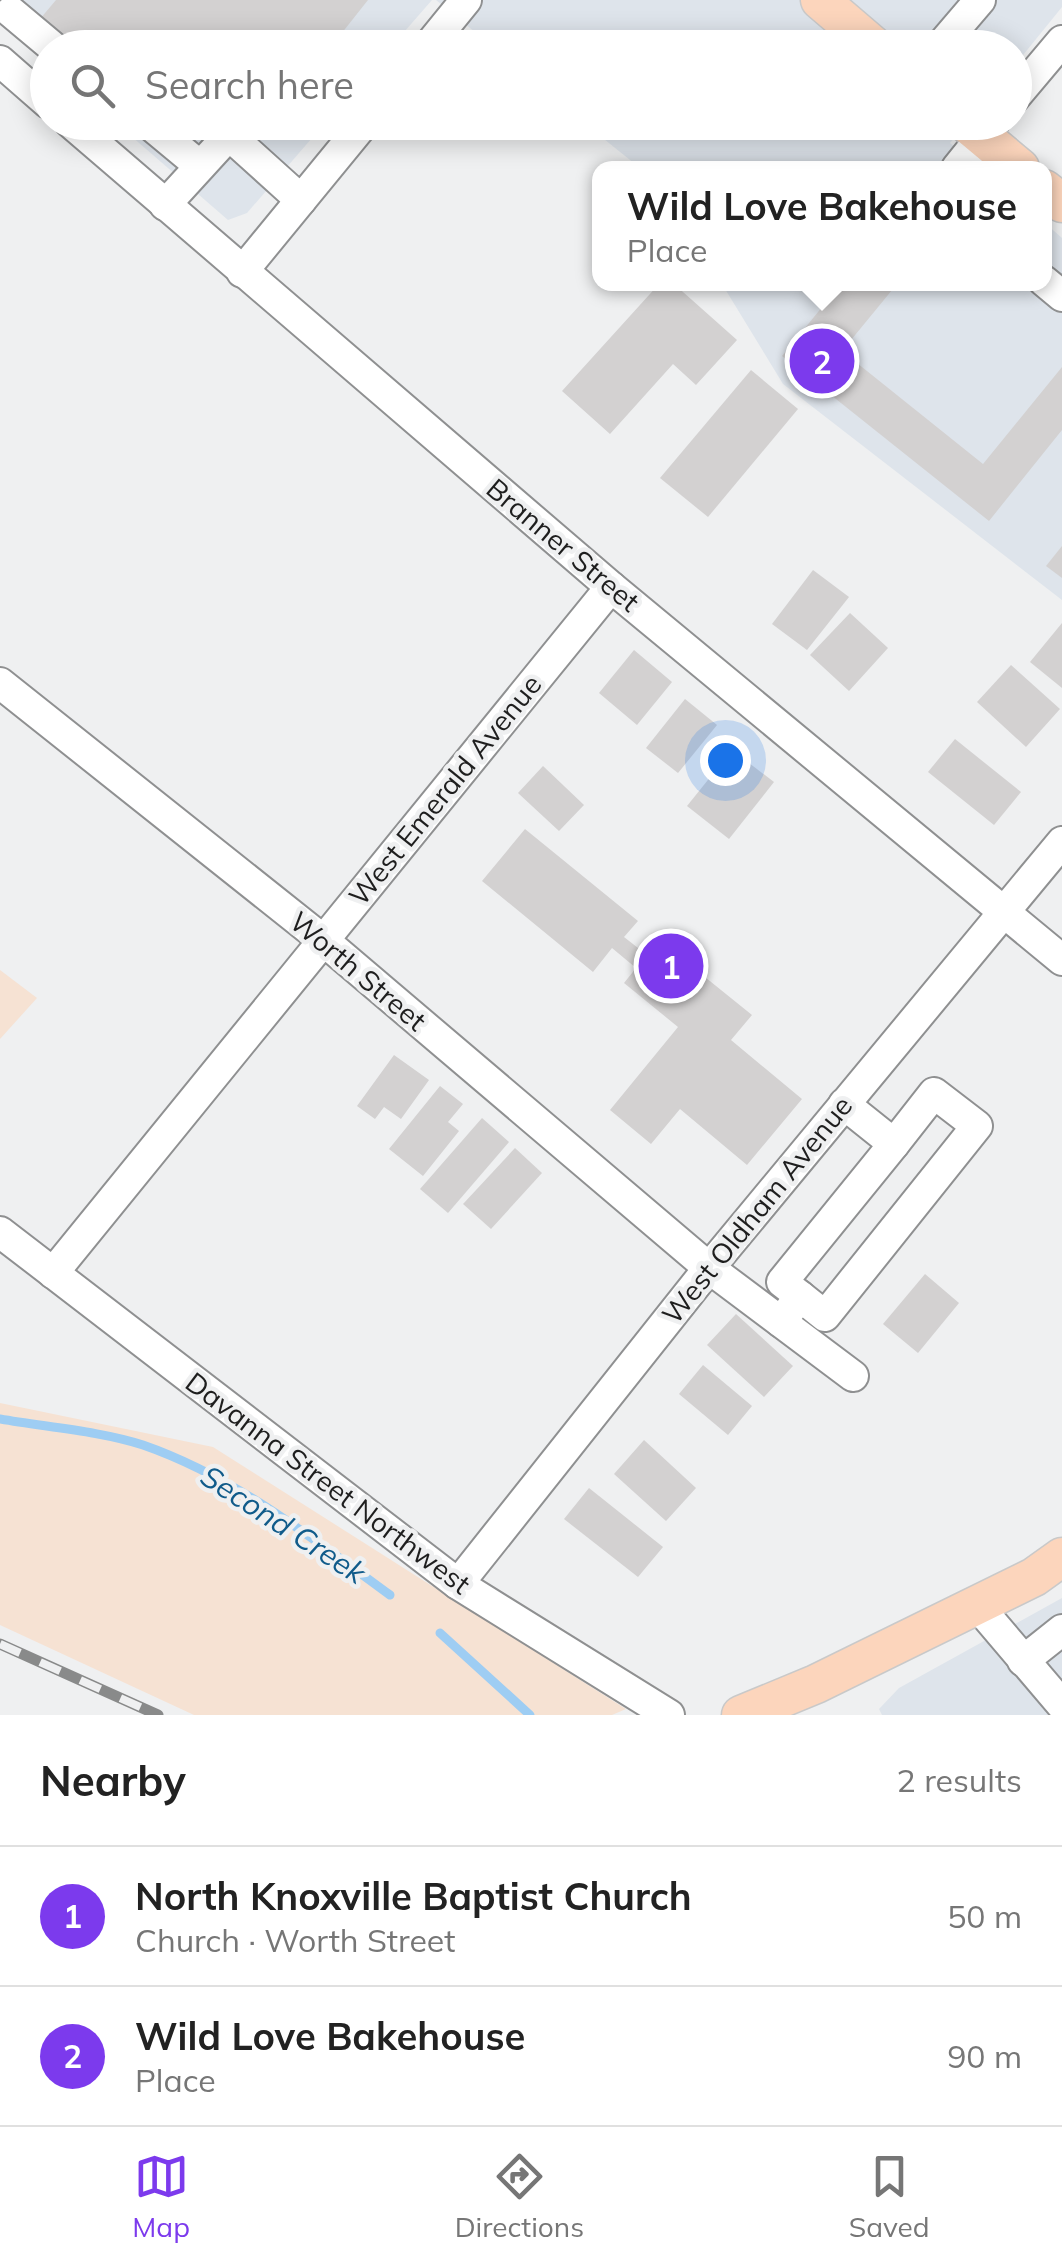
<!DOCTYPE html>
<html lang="en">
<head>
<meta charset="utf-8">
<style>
  body { margin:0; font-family:Mulish,sans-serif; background:#f6f6f6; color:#222 }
  .you { position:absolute; left:725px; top:760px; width:35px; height:35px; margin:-25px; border:8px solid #fff; border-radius:50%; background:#1a73e8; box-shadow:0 0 0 15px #1a73e833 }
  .badge { display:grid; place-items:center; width:65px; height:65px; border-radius:50%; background:#7c3aed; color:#fff; font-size:32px; font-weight:700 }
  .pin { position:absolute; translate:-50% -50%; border:5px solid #fff; box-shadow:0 2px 10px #0006 }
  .popup { position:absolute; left:592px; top:161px; width:460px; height:130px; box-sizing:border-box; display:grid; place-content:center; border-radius:20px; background:#fff; filter:drop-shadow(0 2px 8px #0005); font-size:32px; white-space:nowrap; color:#767676 }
  .popup b { font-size:38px; color:#222 }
  .popup::after { content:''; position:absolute; left:50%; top:100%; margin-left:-20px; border:20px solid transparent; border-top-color:#fff }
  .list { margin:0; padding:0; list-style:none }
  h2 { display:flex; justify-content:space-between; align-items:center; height:130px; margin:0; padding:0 40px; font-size:42px }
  h2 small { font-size:32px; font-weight:400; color:#767676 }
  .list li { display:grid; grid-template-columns:65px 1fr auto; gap:30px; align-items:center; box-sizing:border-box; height:140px; padding:0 40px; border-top:2px solid #e0e0e0 }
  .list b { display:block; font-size:38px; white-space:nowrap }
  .list p { margin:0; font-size:32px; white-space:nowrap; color:#767676 }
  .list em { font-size:32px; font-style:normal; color:#767676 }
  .icon { flex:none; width:55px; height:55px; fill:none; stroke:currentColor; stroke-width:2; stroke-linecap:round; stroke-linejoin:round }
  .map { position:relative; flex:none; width:1062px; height:1715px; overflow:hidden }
  .search { position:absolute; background:#fff; box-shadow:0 5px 25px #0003; left:30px; right:30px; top:30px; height:110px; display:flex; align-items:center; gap:25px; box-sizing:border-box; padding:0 35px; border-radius:55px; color:#767676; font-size:38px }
  .sheet { height:410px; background:#fff }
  nav { display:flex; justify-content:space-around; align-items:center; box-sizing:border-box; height:140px; border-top:2px solid #e0e0e0; background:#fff; font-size:28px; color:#767676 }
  nav a { display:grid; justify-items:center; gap:5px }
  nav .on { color:#7c3aed }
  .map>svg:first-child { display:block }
</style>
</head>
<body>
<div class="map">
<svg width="1062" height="1715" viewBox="0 0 1062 1715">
  <rect width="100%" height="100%" fill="#eff0f1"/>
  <g fill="#dee4eb">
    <path d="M0 0H432L391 47 48 48 47 63 0 22Z"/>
    <path d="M436 0H1062V7L1015 65 1014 48 493 47Z"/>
    <path d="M116 123H325L247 213 228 220Z"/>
    <path d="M584 123H967L950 143 979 168H640Z"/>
    <path d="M1045 223 1062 238V600L783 384 722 284H1044Z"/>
    <path d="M1062 1598V1715H882L879 1709 899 1688Z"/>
  </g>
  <g fill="#f6e2d3">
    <path d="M0 970 37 998 0 1039Z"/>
    <path d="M0 1403 213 1447 626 1709 612 1715H194L0 1625Z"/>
  </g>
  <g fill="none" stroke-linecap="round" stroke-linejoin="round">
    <g stroke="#9ecdf3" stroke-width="9">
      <path d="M0 1419C45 1427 100 1431 143 1445 235 1477 312 1538 390 1595"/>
      <path d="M440 1633 530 1715"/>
    </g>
  </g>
  <g fill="#d3d1d1">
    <path d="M56 0H368L330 48H76L40 19Z"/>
    <path d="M169 122H198L187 137Z"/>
    <path d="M659 284H674L737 340 696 385 673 364 610 434 562 391Z"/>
    <path d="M841 284H897L842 351 983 464 1062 367V430L989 521 782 356Z"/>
    <path d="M751 370 798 409 708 517 660 478Z"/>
    <path d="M1062 546V578L1046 566Z"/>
    <path d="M813 570 849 597 807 650 772 624Z"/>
    <path d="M850 613 888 648 849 691 810 655Z"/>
    <path d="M1062 623V688L1030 662Z"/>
    <path d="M634 650 672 682 637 725 599 693Z"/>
    <path d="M1011 665 1060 709 1026 747 977 702Z"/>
    <path d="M685 699 717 725 678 773 646 748Z"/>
    <path d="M955 739 1021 792 994 825 928 772Z"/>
    <path d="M732 750 774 782 729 839 687 806Z"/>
    <path d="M543 766 584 805 559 831 518 793Z"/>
    <path d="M525 829 638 921 624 937 647 955 659 940 752 1015 731 1040 802 1099 747 1165 680 1109 651 1144 610 1110 678 1027 624 983 636 968 612 948 593 972 482 881Z"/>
    <path d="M394 1055 429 1080 401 1119 384 1107 375 1119 357 1106Z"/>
    <path d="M440 1086 463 1104 448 1122 459 1131 423 1176 389 1149Z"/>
    <path d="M482 1118 509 1142 448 1213 420 1189Z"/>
    <path d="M515 1148 542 1173 491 1229 463 1204Z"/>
    <path d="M925 1274 959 1303 918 1353 883 1324Z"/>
    <path d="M736 1314 793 1366 764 1397 707 1345Z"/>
    <path d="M703 1365 752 1406 728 1435 679 1394Z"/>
    <path d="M644 1440 696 1488 666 1521 614 1474Z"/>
    <path d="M589 1488 663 1547 638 1577 564 1519Z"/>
  </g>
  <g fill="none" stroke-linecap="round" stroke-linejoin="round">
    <defs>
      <g id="minor">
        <path d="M11 12 54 48"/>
        <path d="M427 48 466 0"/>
        <path d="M939 48 980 0"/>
        <path d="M0 61 48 103"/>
        <path d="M1014 98 1062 41"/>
        <path d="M70 122 611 587 1062 960"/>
        <path d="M147 122 200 166"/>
        <path d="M957 168 994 122"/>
        <path d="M165 205 229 135 301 200"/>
        <path d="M242 272 365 122"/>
        <path d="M1044 281 1062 296"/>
        <path d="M0 683 323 940 709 1268 853 1376"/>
        <path d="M0 1232 458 1584 669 1715"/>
        <path d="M53 1273 611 587"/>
        <path d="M800 1296 782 1282 894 1144"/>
        <path d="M781 1322 800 1296 825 1316 977 1126 934 1093 894 1144 844 1104"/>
        <path d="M458 1584 709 1268 1062 842"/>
        <path d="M977 1605 1062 1705"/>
        <path d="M1023 1661 1062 1630"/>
      </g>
      <g id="major">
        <path d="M820 0 876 48"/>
        <path d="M965 122 1020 168"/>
        <path d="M1044 189 1062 203"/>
        <path d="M741 1715 816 1684 1034 1577 1062 1557"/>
      </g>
    </defs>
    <use href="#minor" stroke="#8f9091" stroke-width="34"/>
    <use href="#major" stroke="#c9c9c9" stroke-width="41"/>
    <use href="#minor" stroke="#fff" stroke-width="30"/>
    <use href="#major" stroke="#fcd5bc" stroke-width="38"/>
    <defs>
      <path id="rail" d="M0 1644 158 1715"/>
    </defs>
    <use href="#rail" stroke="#898a8a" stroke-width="11"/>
    <use href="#rail" stroke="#eff0f1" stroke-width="8" stroke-dasharray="22" stroke-linecap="butt"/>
  </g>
  <g text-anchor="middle" stroke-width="9" stroke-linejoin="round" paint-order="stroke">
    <g font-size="28" fill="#1e1e1e" stroke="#eff0f1">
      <text transform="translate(563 545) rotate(40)" y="10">Branner Street</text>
      <text transform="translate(445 790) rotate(-51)" y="10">West Emerald Avenue</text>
      <text transform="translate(358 971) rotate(40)" y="10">Worth Street</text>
      <text transform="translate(757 1210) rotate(-51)" y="10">West Oldham Avenue</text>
      <text transform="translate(328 1483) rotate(37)" y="10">Davanna Street Northwest</text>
    </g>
    <g font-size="30" font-style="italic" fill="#105b8a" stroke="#eff0f1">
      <text transform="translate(283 1525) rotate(33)" y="10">Second Creek</text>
    </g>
  </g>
</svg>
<div class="you"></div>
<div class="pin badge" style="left:671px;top:966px">1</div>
<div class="pin badge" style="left:822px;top:361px">2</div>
<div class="popup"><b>Wild Love Bakehouse</b>Place</div>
<div class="search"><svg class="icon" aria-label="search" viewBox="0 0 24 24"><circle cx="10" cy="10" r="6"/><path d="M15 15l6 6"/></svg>Search here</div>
</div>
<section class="sheet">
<h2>Nearby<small>2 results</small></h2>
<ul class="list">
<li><span class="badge">1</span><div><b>North Knoxville Baptist Church</b><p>Church · Worth Street</p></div><em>50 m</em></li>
<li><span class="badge">2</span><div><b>Wild Love Bakehouse</b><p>Place</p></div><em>90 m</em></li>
</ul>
</section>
<nav>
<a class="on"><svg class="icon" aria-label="map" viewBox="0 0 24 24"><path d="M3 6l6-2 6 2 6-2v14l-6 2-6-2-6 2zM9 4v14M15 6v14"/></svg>Map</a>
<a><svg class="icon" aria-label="directions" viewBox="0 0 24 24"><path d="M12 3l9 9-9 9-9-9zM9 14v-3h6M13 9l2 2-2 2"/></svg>Directions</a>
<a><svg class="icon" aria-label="saved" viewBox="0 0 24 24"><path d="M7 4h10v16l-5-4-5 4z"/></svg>Saved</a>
</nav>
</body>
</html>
